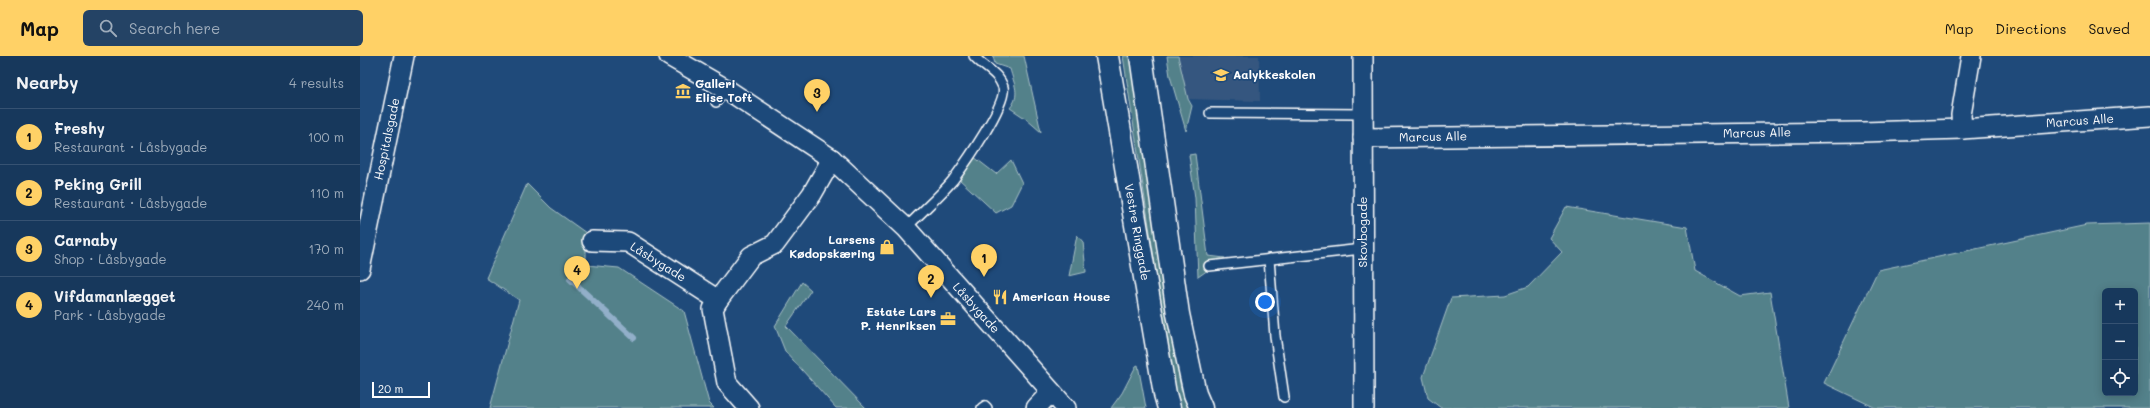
<!DOCTYPE html>
<html lang="en">
<head>
<meta charset="utf-8">
<style>
  body { margin:0; font-family:Mali,sans-serif; background:#244365; color:#f1f3f6 }
  .controls { position:absolute; right:12px; bottom:12px; display:grid; overflow:hidden; border-radius:6px; box-shadow:0 2px 10px #0003 }
  .controls button { width:36px; height:36px; display:grid; place-items:center; padding:0; border:0; border-bottom:1px solid #365272; background:#17385c; color:#f1f3f6; font:20px sans-serif }
  .scale { position:absolute; left:12px; bottom:10px; width:58px; box-sizing:border-box; padding-left:4px; border:2px solid #fff; border-top:0; font-size:11px; line-height:14px; white-space:nowrap; color:#fff; -webkit-text-stroke:3px #1f4a7a; paint-order:stroke }
  .you { position:absolute; left:905px; top:246px; width:14px; height:14px; margin:-10px; border:3px solid #fff; border-radius:50%; background:#1a73e8; box-shadow:0 0 0 6px #1a73e833 }
  .badge { display:grid; place-items:center; width:26px; height:26px; border-radius:50%; background:#ffd166; color:#111; font-size:13px; font-weight:700 }
  .pin { position:absolute; translate:-50% -33px; filter:drop-shadow(0 1px 2px #0008) }
  .pin::after { content:''; position:absolute; top:21px; width:14px; height:12px; background:inherit; clip-path:polygon(0 0,100% 0,50% 100%) }
  .list { margin:0; padding:0; list-style:none }
  h2 { display:flex; justify-content:space-between; align-items:center; height:52px; margin:0; padding:0 16px; font-size:17px }
  h2 small { font-size:13px; font-weight:400; color:#9eacbb }
  .list li { display:grid; grid-template-columns:26px 1fr auto; gap:12px; align-items:center; box-sizing:border-box; height:56px; padding:0 16px; border-top:1px solid #365272 }
  .list b { display:block; font-size:15px; white-space:nowrap }
  .list p { margin:0; font-size:13px; white-space:nowrap; color:#9eacbb }
  .list em { font-size:13px; font-style:normal; color:#9eacbb }
  .icon { flex:none; width:22px; height:22px; fill:none; stroke:currentColor; stroke-width:2; stroke-linecap:round; stroke-linejoin:round }
  .map { position:relative; flex:none; width:1790px; height:352px; overflow:hidden }
  header { display:flex; align-items:center; gap:24px; box-sizing:border-box; height:56px; padding:0 20px; background:#ffd166; color:#111 }
  header strong { font-size:19px }
  nav { display:flex; gap:22px; margin-inline-start:auto; font-size:14px }
  .search { width:280px; height:36px; background:#244365; display:flex; align-items:center; gap:10px; box-sizing:border-box; padding:0 14px; border-radius:6px; color:#9eacbb; font-size:15px }
  main { display:flex }
  aside { flex:1; background:#17385c }
  .map>svg:first-child { display:block }
</style>
</head>
<body>
<header>
<strong>Map</strong>
<div class="search"><svg class="icon" aria-label="search" viewBox="0 0 24 24"><circle cx="10" cy="10" r="6"/><path d="M15 15l6 6"/></svg>Search here</div>
<nav><a>Map</a><a>Directions</a><a>Saved</a></nav>
</header>
<main>
<aside>
<h2>Nearby<small>4 results</small></h2>
<ul class="list">
<li><span class="badge">1</span><div><b>Freshy</b><p>Restaurant · Låsbygade</p></div><em>100 m</em></li>
<li><span class="badge">2</span><div><b>Peking Grill</b><p>Restaurant · Låsbygade</p></div><em>110 m</em></li>
<li><span class="badge">3</span><div><b>Carnaby</b><p>Shop · Låsbygade</p></div><em>170 m</em></li>
<li><span class="badge">4</span><div><b>Vifdamanlægget</b><p>Park · Låsbygade</p></div><em>240 m</em></li>
</ul>
</aside>
<div class="map">
<svg width="1790" height="352" viewBox="0 0 1790 352">
  <rect width="100%" height="100%" fill="#1f4a7a"/>
  <filter id="ink" filterUnits="userSpaceOnUse"><feTurbulence type="fractalNoise" baseFrequency=".025" numOctaves="2"/><feDisplacementMap in="SourceGraphic" scale="8" xChannelSelector="R" yChannelSelector="G"/><feConvolveMatrix kernelMatrix="1 2 1 2 8 2 1 2 1" color-interpolation-filters="sRGB"/></filter>
  <g filter="url(#ink)">
    <path fill="#36577f" d="M818 0H899L900 45 828 43Z"/>
    <g fill="#52818a" stroke="#a8c0c4" fill-rule="evenodd">
      <path d="M633 0H664L681 76 665 62 650 52C661 39 654 28 650 13L635 8Z"/>
      <path d="M763 0H772L821 334 829 352H821L814 332Z"/>
      <path d="M807 0H818L828 43 832 50 826 75 810 20Z"/>
      <path d="M835 98 848 200 865 202 838 221 835 142 829 99Z"/>
      <path d="M614 101 636 118 651 104 662 127 651 149 636 157 599 123Z"/>
      <path d="M167 128 191 152 226 177V209L259 212 324 255 349 347 354 352H130L159 244 126 222Z"/>
      <path d="M1206 151 1327 171 1335 215 1380 240 1410 236 1429 352H1081L1068 342 1063 321 1091 242 1145 239 1168 231 1202 196 1189 182Z"/>
      <path d="M1790 167V352H1516L1464 327 1518 214 1727 169ZM1745 235H1775V337H1745Z"/>
      <path d="M717 179 723 186 726 216 709 220Z"/>
      <path d="M442 226 451 234 426 270 506 352H476L425 295 415 270Z"/>
      <path d="M778 309 786 352H751L762 337 776 310Z"/>
    </g>
    <g fill="none" stroke-linecap="round" stroke-linejoin="round">
      <path stroke="#92afc9" stroke-width="6" d="M210 223 274 282"/>
      <defs>
        <g id="lane">
          <path d="M356 46 366 33"/>
          <path d="M850 57 1003 58"/>
          <path d="M546 172C561 156 579 141 593 124 604 109 648 47 643 31 638 16 623 11 614 0"/>
          <path d="M909 203 915 280 924 341"/>
          <path d="M849 210 1002 193"/>
          <path d="M622 352 625 350 627 352"/>
        </g>
        <g id="street">
          <path d="M309 0 366 33 472 103 546 172 706 352"/>
          <path d="M1003 0 1004 352"/>
          <path d="M1602 73 1601 59 1611 0"/>
          <path d="M1003 82 1502 76 1602 73 1790 60"/>
          <path d="M232 185 268 186 358 244 391 200 415 188 452 138 472 103"/>
          <path d="M0 213 44 0"/>
          <path d="M358 244 353 253 367 327 389 352"/>
          <path d="M676 352 691 336"/>
        </g>
        <g id="secondary">
          <path d="M747 0 805 338 809 352"/>
          <path d="M781 0 818 258 835 338 841 352"/>
        </g>
      </defs>
      <use href="#lane" stroke="#fff" stroke-width="12"/>
      <use href="#street" stroke="#fff" stroke-width="22"/>
      <use href="#secondary" stroke="#fff" stroke-width="25"/>
      <use href="#lane" stroke="#1f4a7a" stroke-width="9"/>
      <use href="#street" stroke="#1f4a7a" stroke-width="19"/>
      <use href="#secondary" stroke="#1f4a7a" stroke-width="22"/>
    </g>
  </g>
  <defs>
    <symbol id="school-bare" viewBox="-9 -9 18 18"><path d="M0-5L7-2L0 1L-7-2ZM-4 1L0 2.5L4 1V4Q0 6-4 4Z" fill="#ffd166" stroke="#1f4a7a" stroke-width="2.5" paint-order="stroke"/></symbol>
    <symbol id="museum-bare" viewBox="-9 -9 18 18"><path d="M0-6L6-3V-2H-6V-3ZM-5-1h2V3h-2ZM-1-1h2V3h-2ZM3-1h2V3H3ZM-6 4H6V6H-6Z" fill="#ffd166" stroke="#1f4a7a" stroke-width="2.5" paint-order="stroke"/></symbol>
    <symbol id="shop-bare" viewBox="-9 -9 18 18"><path d="M-5-2.5h2.3a2.7 3.5 0 0 1 5.4 0H5L5.5 6h-11ZM-1.5-2.5h3a1.5 2.3 0 0 0-3 0Z" fill="#ffd166" stroke="#1f4a7a" stroke-width="2.5" paint-order="stroke"/></symbol>
    <symbol id="restaurant-bare" viewBox="-9 -9 18 18"><path d="M-5-6h1v4h1v-4h1v4h1v-4h1v5L-1.5 .5V6h-2V.5L-5-1ZM5-6V6H3V1.5H1.5Q1.5-4 5-6Z" fill="#ffd166" stroke="#1f4a7a" stroke-width="2.5" paint-order="stroke"/></symbol>
    <symbol id="office-bare" viewBox="-9 -9 18 18"><path d="M-6-3h4V-5.5h4V-3h4V5H-6ZM-1-4.5V-3h2v-1.5ZM-6 0V1H6V0Z" fill="#ffd166" stroke="#1f4a7a" stroke-width="2.5" paint-order="stroke"/></symbol>
  </defs>
  <g fill-rule="evenodd">
    <use href="#school-bare" x="850" y="8" width="22" height="22"/>
    <use href="#museum-bare" x="312" y="24" width="22" height="22"/>
    <use href="#shop-bare" x="516" y="180" width="22" height="22"/>
    <use href="#restaurant-bare" x="629" y="230" width="22" height="22"/>
    <use href="#office-bare" x="577" y="252" width="22" height="22"/>
  </g>
  <g text-anchor="middle" stroke-width="3.5" stroke-linejoin="round" paint-order="stroke">
    <g font-size="12" font-weight="bold" fill="#fff" stroke="#1f4a7a" text-anchor="start">
      <text x="873" y="23">Aalykkeskolen</text>
      <text x="335" y="32">Galleri<tspan x="335" dy="14">Elise Toft</tspan></text>
      <text x="515" y="188" text-anchor="end">Larsens<tspan x="515" dy="14">Kødopskæring</tspan></text>
      <text x="652" y="245">American House</text>
      <text x="576" y="260" text-anchor="end">Estate Lars<tspan x="576" dy="14">P. Henriksen</tspan></text>
    </g>
    <g font-size="12" fill="#fff" stroke="#1f4a7a">
      <text transform="translate(1720 65) rotate(-4)" y="4">Marcus Alle</text>
      <text transform="translate(1397 77) rotate(-1)" y="4">Marcus Alle</text>
      <text transform="translate(1073 81) rotate(-1)" y="4">Marcus Alle</text>
      <text transform="translate(27 83) rotate(-78)" y="4">Hospitalsgade</text>
      <text transform="translate(777 176) rotate(80)" y="4">Vestre Ringgade</text>
      <text transform="translate(1003 176) rotate(-90)" y="4">Skovbogade</text>
      <text transform="translate(298 206) rotate(32)" y="4">Låsbygade</text>
      <text transform="translate(616 252) rotate(48)" y="4">Låsbygade</text>
    </g>
  </g>
</svg>
<div class="controls">
<button>+</button>
<button>−</button>
<button><svg class="icon" aria-label="locate" viewBox="0 0 24 24"><circle cx="12" cy="12" r="6"/><path d="M12 2v4M12 18v4M2 12h4M18 12h4"/></svg></button>
</div>
<div class="scale">20 m</div>
<div class="you"></div>
<div class="pin badge" style="left:624px;top:221px">1</div>
<div class="pin badge" style="left:571px;top:242px">2</div>
<div class="pin badge" style="left:457px;top:56px">3</div>
<div class="pin badge" style="left:217px;top:233px">4</div>
</div>
</main>
</body>
</html>
